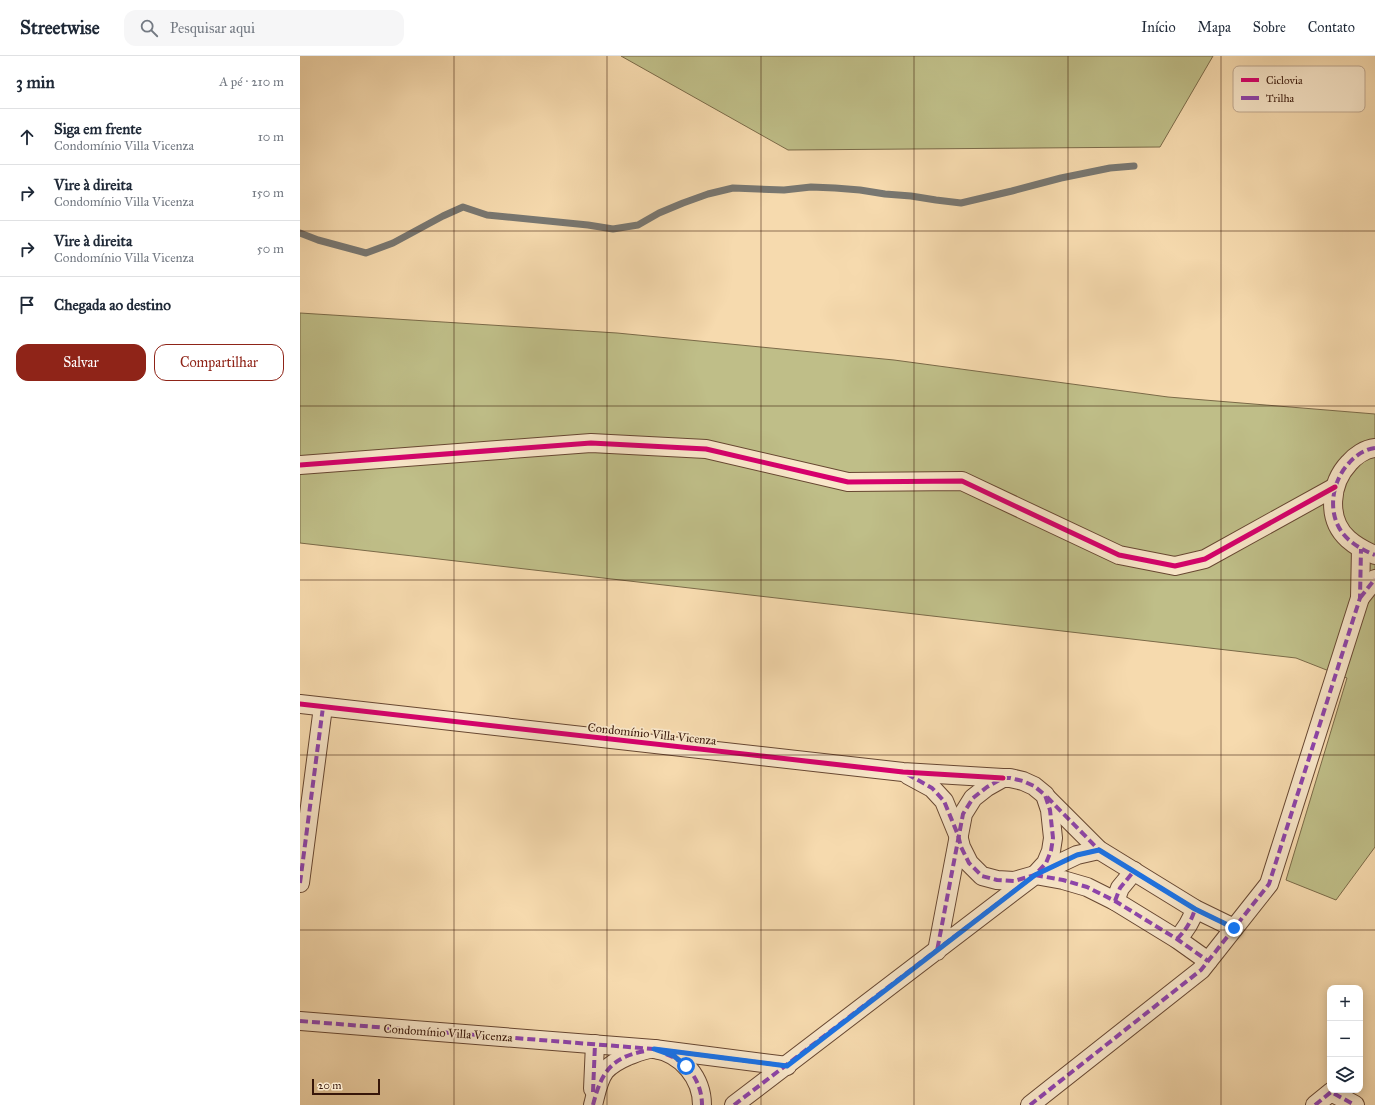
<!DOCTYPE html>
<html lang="pt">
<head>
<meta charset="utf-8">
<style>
  body { margin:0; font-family:"IM FELL Great Primer",serif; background:#f6f6f7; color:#1f2937 }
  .controls { position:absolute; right:12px; bottom:12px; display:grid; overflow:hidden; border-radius:8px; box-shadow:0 2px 10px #0003 }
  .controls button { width:36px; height:36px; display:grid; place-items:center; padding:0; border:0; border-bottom:1px solid #e0e1e3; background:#fff; color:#1f2937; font:20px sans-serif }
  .scale { position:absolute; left:12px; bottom:10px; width:68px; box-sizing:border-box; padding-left:4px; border:2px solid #371609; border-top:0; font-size:11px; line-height:14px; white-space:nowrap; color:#371609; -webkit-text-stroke:3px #f9e7ca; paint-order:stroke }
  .stop { position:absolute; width:12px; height:12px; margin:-9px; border:3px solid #1a73e8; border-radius:50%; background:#fff }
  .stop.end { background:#1a73e8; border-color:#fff; box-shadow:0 1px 4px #0008 }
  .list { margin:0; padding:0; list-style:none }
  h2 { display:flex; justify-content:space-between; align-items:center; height:52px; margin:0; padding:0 16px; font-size:17px }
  h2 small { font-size:13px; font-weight:400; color:#747a83 }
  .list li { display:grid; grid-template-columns:26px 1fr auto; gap:12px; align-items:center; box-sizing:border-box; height:56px; padding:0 16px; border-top:1px solid #e0e1e3 }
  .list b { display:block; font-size:15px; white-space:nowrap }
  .list p { margin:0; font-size:13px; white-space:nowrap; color:#747a83 }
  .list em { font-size:13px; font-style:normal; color:#747a83 }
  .actions { display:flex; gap:8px; padding:12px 16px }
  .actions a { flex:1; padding:9px 0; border:1px solid #8f2418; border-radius:12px; text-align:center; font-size:14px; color:#8f2418 }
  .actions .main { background:#8f2418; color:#fff }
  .icon { flex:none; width:22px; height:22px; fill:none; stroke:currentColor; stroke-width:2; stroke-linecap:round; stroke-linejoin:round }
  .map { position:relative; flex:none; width:1075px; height:1049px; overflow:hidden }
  header { display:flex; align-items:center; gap:24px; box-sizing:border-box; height:56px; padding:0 20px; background:#fff; border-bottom:1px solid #e0e1e3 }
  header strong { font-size:19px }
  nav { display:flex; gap:22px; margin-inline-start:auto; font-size:14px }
  .search { width:280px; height:36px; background:#f6f6f7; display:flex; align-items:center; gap:10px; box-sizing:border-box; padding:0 14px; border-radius:12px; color:#747a83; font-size:15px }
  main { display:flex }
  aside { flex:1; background:#fff }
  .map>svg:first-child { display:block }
</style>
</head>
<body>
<header>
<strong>Streetwise</strong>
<div class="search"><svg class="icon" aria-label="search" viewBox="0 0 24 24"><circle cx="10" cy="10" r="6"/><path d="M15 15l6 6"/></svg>Pesquisar aqui</div>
<nav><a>Início</a><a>Mapa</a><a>Sobre</a><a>Contato</a></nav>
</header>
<main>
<aside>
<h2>3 min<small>A pé · 210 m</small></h2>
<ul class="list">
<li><svg class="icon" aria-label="ahead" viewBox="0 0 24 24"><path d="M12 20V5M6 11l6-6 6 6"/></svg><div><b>Siga em frente</b><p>Condomínio Villa Vicenza</p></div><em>10 m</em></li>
<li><svg class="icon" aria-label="right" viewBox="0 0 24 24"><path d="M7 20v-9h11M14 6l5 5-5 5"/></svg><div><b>Vire à direita</b><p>Condomínio Villa Vicenza</p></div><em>150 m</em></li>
<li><svg class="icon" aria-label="right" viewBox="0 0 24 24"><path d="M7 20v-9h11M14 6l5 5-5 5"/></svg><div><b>Vire à direita</b><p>Condomínio Villa Vicenza</p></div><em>50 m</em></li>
<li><svg class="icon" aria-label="arrive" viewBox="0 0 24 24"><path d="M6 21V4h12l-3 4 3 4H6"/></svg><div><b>Chegada ao destino</b></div></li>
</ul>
<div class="actions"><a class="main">Salvar</a><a>Compartilhar</a></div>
</aside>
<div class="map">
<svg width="1075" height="1049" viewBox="0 0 1075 1049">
  <rect width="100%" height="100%" fill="#f6daae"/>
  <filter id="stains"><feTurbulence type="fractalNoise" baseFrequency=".005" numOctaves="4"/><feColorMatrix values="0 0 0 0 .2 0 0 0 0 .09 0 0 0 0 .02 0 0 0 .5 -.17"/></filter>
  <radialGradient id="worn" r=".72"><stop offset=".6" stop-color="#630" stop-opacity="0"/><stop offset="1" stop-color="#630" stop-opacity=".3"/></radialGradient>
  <g fill="#bfbe88" stroke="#7b6a48">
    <path d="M321 0H913L860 91 488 94Z"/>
    <path d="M0 257 317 277 594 304 868 341 1075 358V791L1036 844 986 824 1047 622 996 602 0 487Z"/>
  </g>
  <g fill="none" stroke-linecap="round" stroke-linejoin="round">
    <path stroke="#787771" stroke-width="7" d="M0 177 18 184 66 197 93 187 143 160 163 151 187 159 288 169 313 173 338 169 359 157 383 147 408 138 433 132 484 134 511 131 535 132 560 134 585 138 611 140 636 144 661 147 712 135 761 122 810 112 834 110"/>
    <defs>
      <g id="street">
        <path d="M1075 392C1065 393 1055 400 1049 407 1030 427 1026 463 1048 483 1057 491 1065 495 1075 499"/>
        <path d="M0 409 291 387 406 393 548 426 662 425 819 499 875 510 905 503 1035 431"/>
        <path d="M1060 542 1075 523"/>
        <path d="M0 648 603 716 703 722"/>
        <path d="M608 719 632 732 644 745 658 779 661 791 669 807 682 820 697 824 714 825 735 819 777 799 799 794"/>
        <path d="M746 741 799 794 895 853 934 872"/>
        <path d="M735 819 763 824 787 831 815 845 877 883 908 905"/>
        <path d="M0 827 23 651"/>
        <path d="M815 845 820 832 834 815"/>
        <path d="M877 883C886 874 891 866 895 853"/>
        <path d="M0 965 354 993 487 1010"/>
        <path d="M293 1033 295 988"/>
        <path d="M293 1049C296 1038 298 1024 305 1015 311 1008 321 1003 328 1000 336 997 347 992 355 993 382 998 402 1022 402 1049"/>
        <path d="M434 1049 735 819 746 807 751 795 753 782 750 754 745 739 734 730 723 725 710 722H703L687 731 673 742 663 758 637 895"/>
        <path d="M730 1049 901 914 969 828 1060 542 1061 493"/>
        <path d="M1015 1049 1031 1036 1055 1049"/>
      </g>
    </defs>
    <use href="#street" stroke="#674732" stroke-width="20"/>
    <use href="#street" stroke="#f9e7ca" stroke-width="18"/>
    <g stroke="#8e44ad" stroke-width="4" stroke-dasharray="8 4" stroke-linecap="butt">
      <path d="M1075 392C1065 393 1055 400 1049 407 1030 427 1026 463 1048 483 1057 491 1065 495 1075 499"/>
      <path d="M1060 542 1075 523"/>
      <path d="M607 718 632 732 644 745 658 779 661 791 669 807 682 820 697 824 714 825 735 819 777 799 799 794"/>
      <path d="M747 741 799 794 895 853 934 872"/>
      <path d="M735 819 763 824 787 831 815 845 877 883 908 905"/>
      <path d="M0 827 23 651"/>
      <path d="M815 845 820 832 834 815"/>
      <path d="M877 883C886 874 891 866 895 853"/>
      <path d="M0 965 354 993 487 1010"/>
      <path d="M366 998C388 1006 402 1026 402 1049"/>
      <path d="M293 1036 295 988"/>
      <path d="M293 1049C301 1017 311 1001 345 995"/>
      <path d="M434 1049 735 819 746 807 751 795 753 782 750 754 745 739 734 730 723 725 710 722H703L687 731 673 742 663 758 637 895"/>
      <path d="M730 1049 901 914 969 828 1060 542 1061 493"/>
      <path d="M1015 1049 1031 1036 1055 1049"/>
    </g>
    <defs>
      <g id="cycleway">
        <path d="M0 409 291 387 406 393 548 426 662 425 819 499 875 510 905 503 1035 431"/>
        <path d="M0 648 603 716 703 722"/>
      </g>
    </defs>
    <use href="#cycleway" stroke="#f9e7ca" stroke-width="8"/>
    <use href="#cycleway" stroke="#d6006c" stroke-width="5"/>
  </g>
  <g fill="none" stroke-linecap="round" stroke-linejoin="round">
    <path stroke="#1a73e8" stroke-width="5" d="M386 1010 374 1000 354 993 487 1010 735 819 777 799 799 794 895 853 934 872"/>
  </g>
  <path fill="none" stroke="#371609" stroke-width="1" stroke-opacity="0.55" d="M154 0V1049M307 0V1049M461 0V1049M614 0V1049M768 0V1049M921 0V1049M0 175H1075M0 350H1075M0 524H1075M0 699H1075M0 874H1075"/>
  <g text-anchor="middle" stroke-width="3.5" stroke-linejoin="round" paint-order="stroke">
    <g font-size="12" fill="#371609" stroke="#f9e7ca">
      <text transform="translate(352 678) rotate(6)" y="4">Condomínio Villa Vicenza</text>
      <text transform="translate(148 977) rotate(4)" y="4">Condomínio Villa Vicenza</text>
    </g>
  </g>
  <rect x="933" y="10" width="132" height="46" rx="6" fill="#f9e7ca" stroke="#bfa890" stroke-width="1"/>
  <rect x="941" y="22" width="18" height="4" fill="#d6006c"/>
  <rect x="941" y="40" width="18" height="4" fill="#8e44ad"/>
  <g font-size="11" fill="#371609">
    <text x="966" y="28">Ciclovia</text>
    <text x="966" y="46">Trilha</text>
  </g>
  <rect width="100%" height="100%" filter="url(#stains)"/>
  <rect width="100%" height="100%" fill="url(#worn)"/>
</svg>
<div class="controls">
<button>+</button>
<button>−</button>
<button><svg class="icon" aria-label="layers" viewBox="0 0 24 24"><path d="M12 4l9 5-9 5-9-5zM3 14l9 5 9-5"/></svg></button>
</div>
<div class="scale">20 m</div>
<div class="stop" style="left:386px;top:1010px"></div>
<div class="stop end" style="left:934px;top:872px"></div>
</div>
</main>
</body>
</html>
